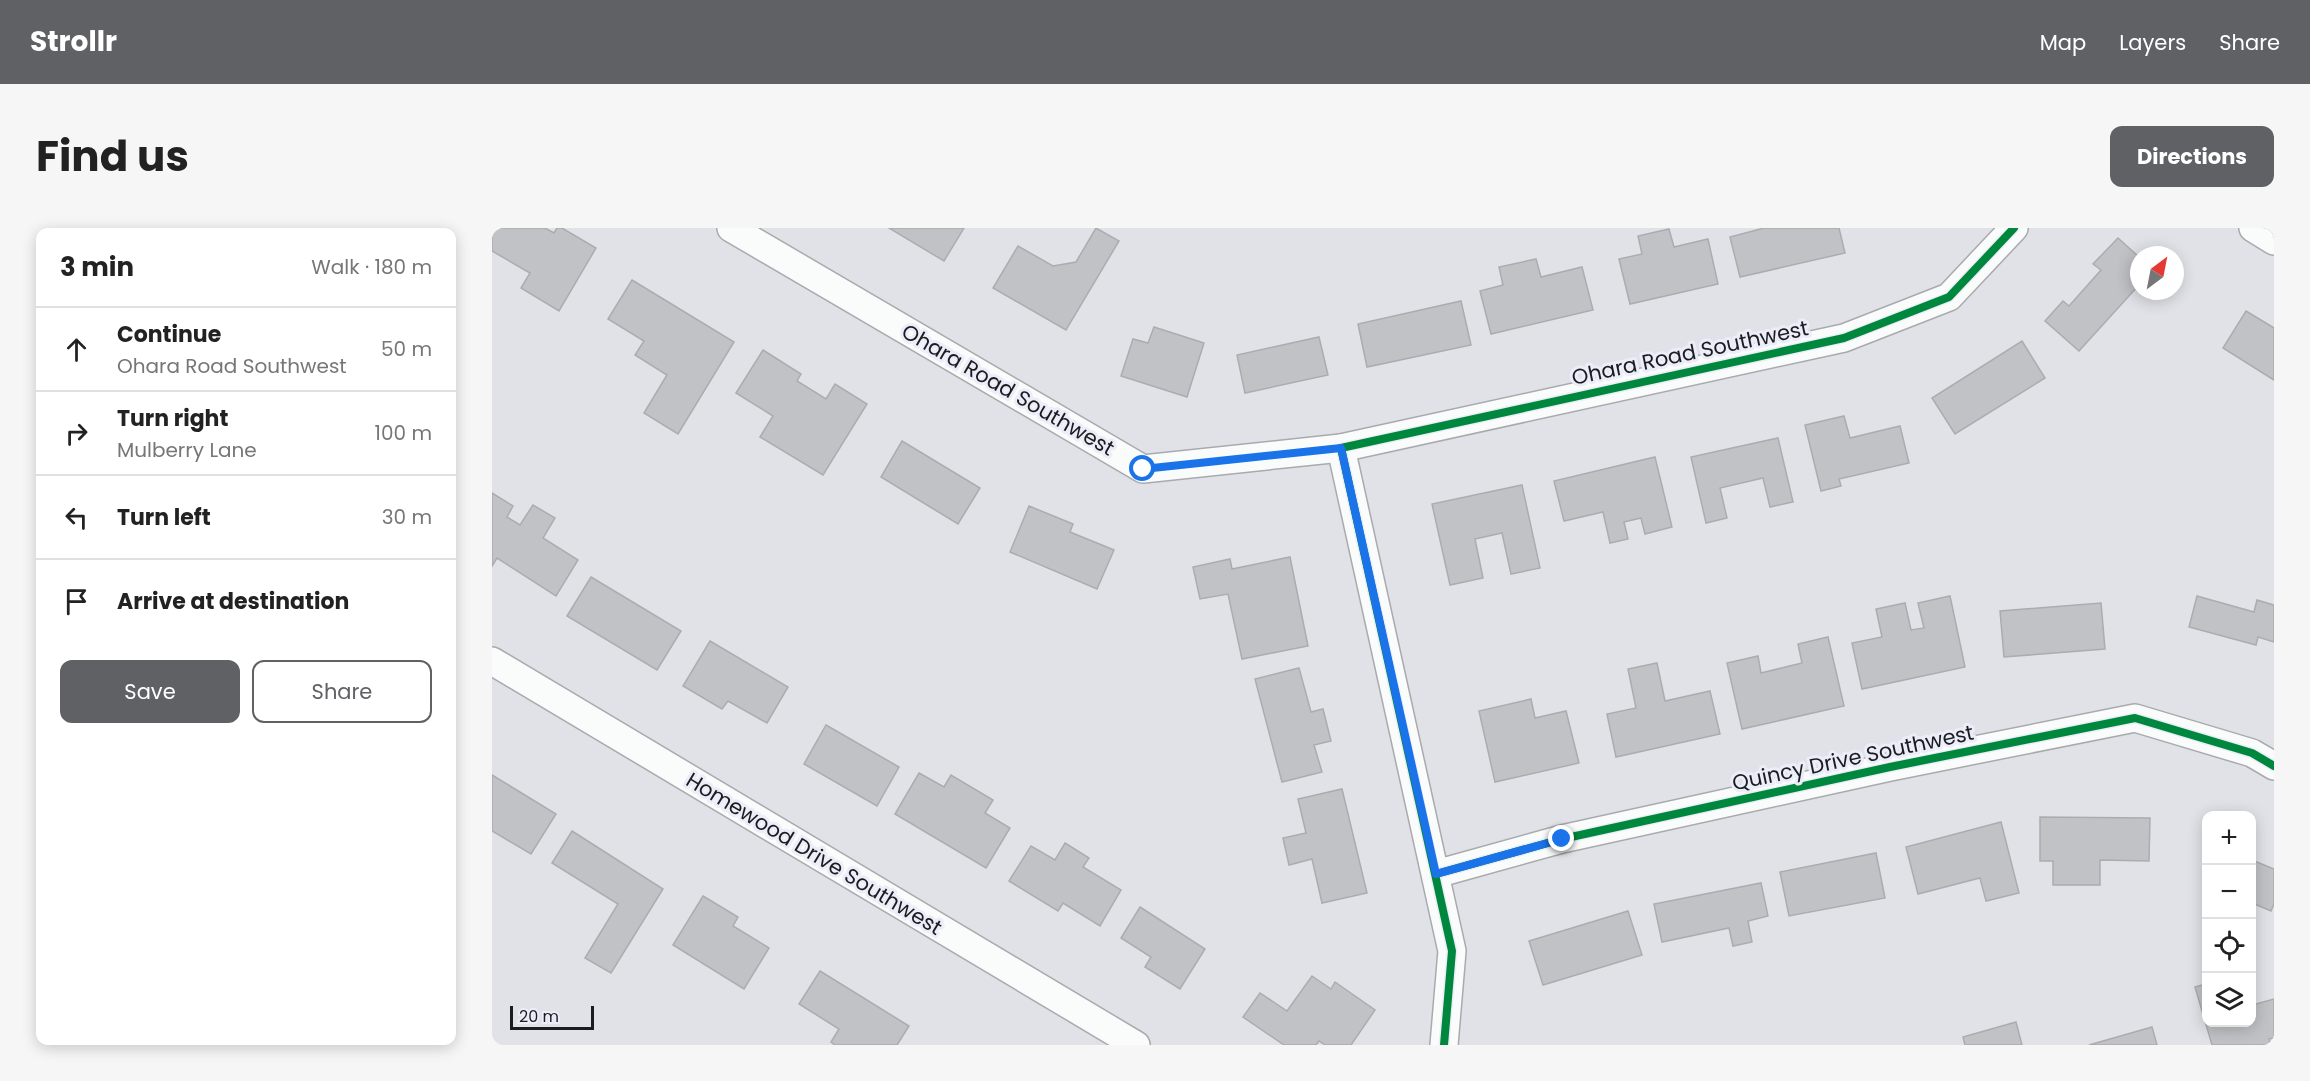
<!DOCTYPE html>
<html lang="en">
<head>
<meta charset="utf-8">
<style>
  body { margin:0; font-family:Poppins,sans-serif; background:#f6f6f6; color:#222 }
  .controls { position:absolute; right:18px; bottom:18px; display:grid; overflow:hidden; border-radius:12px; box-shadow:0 3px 15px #0003 }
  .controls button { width:54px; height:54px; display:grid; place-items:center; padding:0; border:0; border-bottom:2px solid #e0e0e0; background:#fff; color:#222; font:30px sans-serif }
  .compass { position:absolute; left:1638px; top:18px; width:54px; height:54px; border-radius:50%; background:#fff; box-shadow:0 3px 15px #0003; rotate:32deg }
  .scale { position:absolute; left:18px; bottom:15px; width:84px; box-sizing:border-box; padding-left:6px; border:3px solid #1b1c1f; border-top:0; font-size:16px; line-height:21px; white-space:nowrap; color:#1b1c1f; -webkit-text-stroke:4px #ebeef8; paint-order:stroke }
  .stop { position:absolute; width:18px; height:18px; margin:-14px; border:4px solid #1a73e8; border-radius:50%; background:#fff }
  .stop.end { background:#1a73e8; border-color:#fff; box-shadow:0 2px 6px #0008 }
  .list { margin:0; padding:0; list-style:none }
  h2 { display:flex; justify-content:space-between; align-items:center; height:78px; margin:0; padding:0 24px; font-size:26px }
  h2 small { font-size:20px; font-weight:400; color:#767676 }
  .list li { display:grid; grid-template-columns:39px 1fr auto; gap:18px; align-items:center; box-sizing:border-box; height:84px; padding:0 24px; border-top:2px solid #e0e0e0 }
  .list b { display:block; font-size:22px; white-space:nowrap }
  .list p { margin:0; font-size:20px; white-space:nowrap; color:#767676 }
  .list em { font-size:20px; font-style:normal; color:#767676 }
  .actions { display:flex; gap:12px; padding:18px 24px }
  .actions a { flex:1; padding:14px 0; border:2px solid #606165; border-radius:12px; text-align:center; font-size:21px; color:#606165 }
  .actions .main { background:#606165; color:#fff }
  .icon { flex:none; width:33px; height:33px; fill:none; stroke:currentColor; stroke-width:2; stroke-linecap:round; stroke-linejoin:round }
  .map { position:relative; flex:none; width:1782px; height:817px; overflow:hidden; border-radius:12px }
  header { display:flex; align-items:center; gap:36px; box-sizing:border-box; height:84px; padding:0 30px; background:#606165; color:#fff }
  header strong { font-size:28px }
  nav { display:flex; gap:33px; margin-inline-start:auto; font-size:21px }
  .intro { display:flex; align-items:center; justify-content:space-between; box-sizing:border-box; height:144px; padding:0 36px }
  h1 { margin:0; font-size:42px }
  .button { padding:15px 27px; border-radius:12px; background:#606165; color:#fff; font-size:21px; font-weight:700 }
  main { display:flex; gap:36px; padding:0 36px }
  aside { flex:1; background:#fff; border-radius:12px; box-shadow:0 3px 15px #0003 }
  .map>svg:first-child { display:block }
</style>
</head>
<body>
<header>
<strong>Strollr</strong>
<nav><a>Map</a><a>Layers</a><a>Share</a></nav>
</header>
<div class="intro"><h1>Find us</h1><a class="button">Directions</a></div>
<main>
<aside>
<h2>3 min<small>Walk · 180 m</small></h2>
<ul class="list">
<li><svg class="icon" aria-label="ahead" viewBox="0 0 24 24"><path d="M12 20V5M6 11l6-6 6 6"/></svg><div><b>Continue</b><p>Ohara Road Southwest</p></div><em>50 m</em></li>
<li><svg class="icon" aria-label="right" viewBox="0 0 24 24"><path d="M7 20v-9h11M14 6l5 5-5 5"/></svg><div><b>Turn right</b><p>Mulberry Lane</p></div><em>100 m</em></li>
<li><svg class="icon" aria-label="left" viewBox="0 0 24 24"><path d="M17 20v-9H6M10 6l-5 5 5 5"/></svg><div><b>Turn left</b></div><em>30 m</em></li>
<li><svg class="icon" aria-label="arrive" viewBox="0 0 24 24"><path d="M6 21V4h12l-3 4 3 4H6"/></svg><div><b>Arrive at destination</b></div></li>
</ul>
<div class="actions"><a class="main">Save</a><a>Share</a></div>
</aside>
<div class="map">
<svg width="1782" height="817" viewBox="0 0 1782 817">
  <rect width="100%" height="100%" fill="#e1e2e7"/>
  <g fill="#c1c2c6" stroke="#acacb0" stroke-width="1.5">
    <path d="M0 0H53L62 5 65 0H70L104 20 67 83 29 60 38 45 0 23Z"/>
    <path d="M397 0H472L452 33Z"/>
    <path d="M604 0 627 13 574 102 501 60 526 18 561 38 584 34Z"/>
    <path d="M1272 0H1347L1353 25 1248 49 1238 9Z"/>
    <path d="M1177 1 1182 19 1216 11 1226 56 1138 76 1127 31 1150 26 1146 8Z"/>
    <path d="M1626 10 1647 29V57L1587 123 1553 93 1571 73 1577 78 1609 42 1601 36Z"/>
    <path d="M1044 31 1049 49 1090 39 1101 82 999 106 988 63 1011 57 1007 39Z"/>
    <path d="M140 52 242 114 186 206 152 185 175 147 143 127 152 113 116 91Z"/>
    <path d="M969 73 979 117 875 139 866 96Z"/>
    <path d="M1754 83 1782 100V152L1731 120Z"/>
    <path d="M662 99 712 115 695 169 629 148 641 111 656 115Z"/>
    <path d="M827 109 836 147 753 165 745 127Z"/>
    <path d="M1530 113 1553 150 1463 206 1440 170Z"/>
    <path d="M271 122 309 146 305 153 334 171 343 156 375 176 331 247 268 209 281 188 244 165Z"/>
    <path d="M1352 188 1358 210 1408 198 1417 235 1347 251 1349 258 1329 263 1313 197Z"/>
    <path d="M1286 210 1301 274 1278 279 1271 250 1228 260 1235 290 1214 295 1199 229Z"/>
    <path d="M410 213 488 260 466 296 389 249Z"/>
    <path d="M1163 229 1180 299 1153 306 1149 290 1132 294 1136 311 1118 315 1111 284 1072 293 1062 253Z"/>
    <path d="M1030 257 1048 340 1019 346 1010 305 983 311 991 350 958 357 940 276Z"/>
    <path d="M0 265 21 278 15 289 28 297 41 277 63 290 51 310 86 332 64 368 5 330 0 338Z"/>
    <path d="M537 278 581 296 578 304 622 322 605 361 518 324Z"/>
    <path d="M798 329 816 418 750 431 736 366 708 371 701 339 738 331 740 341Z"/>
    <path d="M99 349 189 403 165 442 75 388Z"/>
    <path d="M1458 368 1473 439 1370 461 1360 415 1390 409 1384 381 1413 375 1419 402 1432 400 1426 375Z"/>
    <path d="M1705 368 1762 384 1765 372 1782 377V414L1766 409 1764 417 1697 399Z"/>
    <path d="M1609 375 1613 421 1512 429 1508 383Z"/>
    <path d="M1336 409 1352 478 1250 501 1235 435 1266 428 1269 445 1310 435 1306 416Z"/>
    <path d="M218 413 296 459 275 495 236 473 230 481 191 458Z"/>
    <path d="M1165 435 1173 473 1218 463 1228 506 1124 529 1115 486 1144 480 1136 441Z"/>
    <path d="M807 440 819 484 831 481 839 513 822 517 830 544 790 554 763 451Z"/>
    <path d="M1039 471 1043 490 1074 483 1087 535 1003 554 987 483Z"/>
    <path d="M334 497 407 539 385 578 312 536Z"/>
    <path d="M427 545 452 559 459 547 501 572 493 585 518 600 494 640 403 586Z"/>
    <path d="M0 547 64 586 39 626 0 603Z"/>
    <path d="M850 561 875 665 830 675 820 631 797 637 791 610 814 605 806 571Z"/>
    <path d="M1548 589 1658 590 1657 633 1608 632V657H1561V633H1548Z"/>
    <path d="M1509 594 1527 665 1494 673 1488 650 1426 666 1414 619Z"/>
    <path d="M80 603 171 661 119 745 93 730 126 676 60 635Z"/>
    <path d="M573 615 597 630 591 639 629 662 608 698 571 675 566 683 517 653 539 618 563 632Z"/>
    <path d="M1384 625 1393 670 1297 688 1288 644Z"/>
    <path d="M1760 632 1782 641V676L1779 683 1760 675Z"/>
    <path d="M1269 655 1276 688 1256 693 1260 714 1241 718 1237 700 1170 714 1162 676Z"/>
    <path d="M211 668 246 689 241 698 277 720 252 761 181 717Z"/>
    <path d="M648 679 713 721 688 761 653 739 659 729 629 710Z"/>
    <path d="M1136 683 1150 727 1051 757 1037 713Z"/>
    <path d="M328 743 417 798 405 817H343L339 814 347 801 307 776Z"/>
    <path d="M820 748 839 761 843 754 883 782 859 817H833L827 813 824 817H792L751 789 768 765 795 783Z"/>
    <path d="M1714 756V794H1760V777L1782 771V810L1777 811 1779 817H1720L1703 759Z"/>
    <path d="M1524 794 1530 817H1473L1471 809Z"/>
    <path d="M1660 799 1665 817H1597Z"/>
  </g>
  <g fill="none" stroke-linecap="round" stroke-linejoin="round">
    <defs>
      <g id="minor">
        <path d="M239 0 651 241 849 220 1352 110 1457 69 1522 0"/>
        <path d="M1761 0 1782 13"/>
        <path d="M849 220 960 723 952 817"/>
        <path d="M0 433 644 817"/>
        <path d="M944 646 1070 611 1398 539 1643 490 1760 525 1782 538"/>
      </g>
    </defs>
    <use href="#minor" stroke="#a9aaae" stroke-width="30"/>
    <use href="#minor" stroke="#fafbfb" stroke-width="27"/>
    <defs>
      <g id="cycleway">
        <path d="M944 646 1070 611 1398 539 1643 490 1760 525 1782 538"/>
        <path d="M952 817 960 723 849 220 1352 110 1457 69 1522 0"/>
      </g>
    </defs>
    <use href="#cycleway" stroke="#ebeef8" stroke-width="11"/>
    <use href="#cycleway" stroke="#00873e" stroke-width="8"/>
  </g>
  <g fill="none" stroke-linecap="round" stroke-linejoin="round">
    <path stroke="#1a73e8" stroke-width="8" d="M651 241 849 220 944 646 1070 611"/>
  </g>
  <g text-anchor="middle" stroke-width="6" stroke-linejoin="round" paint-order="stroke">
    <g font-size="21" fill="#1b1c1f" stroke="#ebeef8">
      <text transform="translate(1198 125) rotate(-12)" y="7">Ohara Road Southwest</text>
      <text transform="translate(516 162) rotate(30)" y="7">Ohara Road Southwest</text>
      <text transform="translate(1361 530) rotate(-12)" y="7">Quincy Drive Southwest</text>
      <text transform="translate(322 626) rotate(31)" y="7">Homewood Drive Southwest</text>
    </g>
  </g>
</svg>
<div class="controls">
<button>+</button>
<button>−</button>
<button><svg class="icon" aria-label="locate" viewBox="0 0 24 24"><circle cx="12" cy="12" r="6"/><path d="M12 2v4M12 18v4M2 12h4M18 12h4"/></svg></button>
<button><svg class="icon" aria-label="layers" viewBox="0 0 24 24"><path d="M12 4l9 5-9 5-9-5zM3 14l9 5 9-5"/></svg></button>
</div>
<svg class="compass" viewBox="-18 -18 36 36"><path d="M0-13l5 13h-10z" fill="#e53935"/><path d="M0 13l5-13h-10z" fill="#767676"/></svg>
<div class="scale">20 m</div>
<div class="stop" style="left:651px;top:241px"></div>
<div class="stop end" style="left:1070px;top:611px"></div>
</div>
</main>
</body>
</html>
